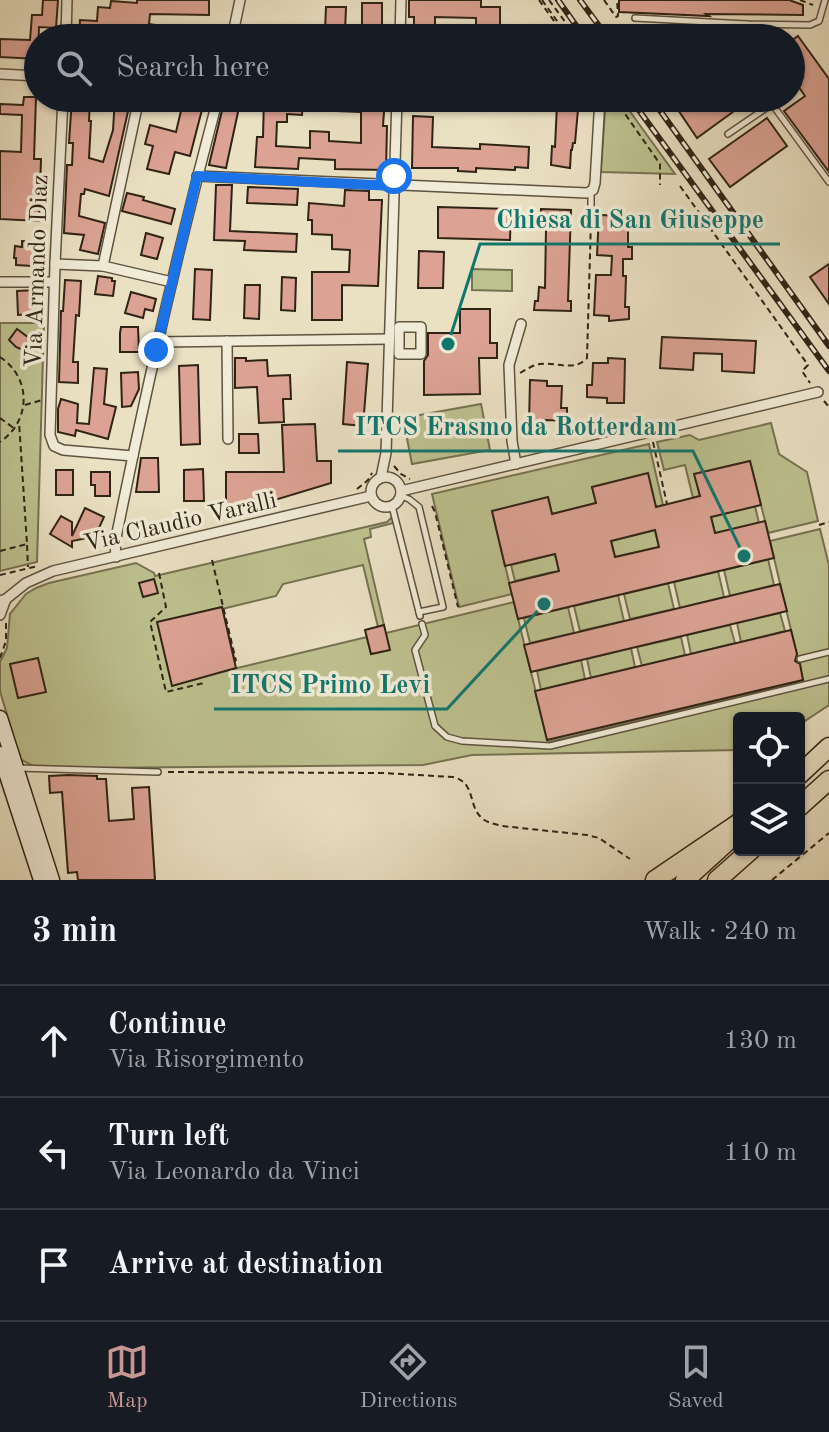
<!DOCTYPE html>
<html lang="en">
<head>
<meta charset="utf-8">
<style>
  body { margin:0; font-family:"Old Standard TT",serif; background:#20242c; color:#f1f3f6 }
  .controls { position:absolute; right:24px; bottom:24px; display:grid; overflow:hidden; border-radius:8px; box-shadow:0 2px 6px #0004 }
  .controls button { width:72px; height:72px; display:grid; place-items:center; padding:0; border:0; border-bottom:2px solid #363941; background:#171b24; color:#f1f3f6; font:40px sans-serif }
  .stop { position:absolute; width:24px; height:24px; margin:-18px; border:6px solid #1a73e8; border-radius:50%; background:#fff }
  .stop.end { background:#1a73e8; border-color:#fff; box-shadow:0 2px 8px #0008 }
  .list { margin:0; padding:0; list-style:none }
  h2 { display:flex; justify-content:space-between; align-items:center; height:104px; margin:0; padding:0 32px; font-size:34px }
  h2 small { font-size:26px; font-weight:400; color:#9ea1a6 }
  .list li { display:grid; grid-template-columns:52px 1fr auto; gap:24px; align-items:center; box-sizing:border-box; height:112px; padding:0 32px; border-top:2px solid #363941 }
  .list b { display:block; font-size:30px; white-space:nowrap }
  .list p { margin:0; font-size:26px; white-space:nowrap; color:#9ea1a6 }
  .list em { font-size:26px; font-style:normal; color:#9ea1a6 }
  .icon { flex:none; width:44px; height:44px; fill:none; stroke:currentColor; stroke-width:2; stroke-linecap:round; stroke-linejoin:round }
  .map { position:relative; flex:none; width:829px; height:880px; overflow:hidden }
  .search { position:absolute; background:#171b24; box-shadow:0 2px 6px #0004; left:24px; right:24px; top:24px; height:88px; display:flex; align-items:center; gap:20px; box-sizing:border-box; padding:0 28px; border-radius:44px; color:#9ea1a6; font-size:30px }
  .sheet { height:440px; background:#171b24 }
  nav { display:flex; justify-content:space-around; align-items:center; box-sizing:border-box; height:112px; border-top:2px solid #363941; background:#171b24; font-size:22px; color:#9ea1a6 }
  nav a { display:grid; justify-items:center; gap:4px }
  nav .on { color:#c59692 }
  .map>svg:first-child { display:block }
</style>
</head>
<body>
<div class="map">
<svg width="829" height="880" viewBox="0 0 829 880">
  <rect width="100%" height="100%" fill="#eae1c3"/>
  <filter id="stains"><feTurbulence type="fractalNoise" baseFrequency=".0025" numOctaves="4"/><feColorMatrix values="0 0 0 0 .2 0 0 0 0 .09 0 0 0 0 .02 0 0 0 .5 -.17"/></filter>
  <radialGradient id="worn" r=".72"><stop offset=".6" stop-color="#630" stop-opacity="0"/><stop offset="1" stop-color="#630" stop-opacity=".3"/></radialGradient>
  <g fill="#bdc18f" stroke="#767252" stroke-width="2">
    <path d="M621 99 675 174 601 172 605 110Z"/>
    <path d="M472 269 512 270V291L472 290Z"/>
    <path d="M0 323H44L37 562 0 571Z"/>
    <path d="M481 404 490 450 412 464 403 418Z"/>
    <path d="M771 423 779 454 807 472 818 521 768 533 750 461 695 474 700 496 693 498 685 465 664 470 657 442 690 435 699 440Z"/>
    <path d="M649 444 663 505 656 507 647 474 592 487 596 503 552 514 548 498 492 511 512 594 459 607 432 494Z"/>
    <path d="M755 506 759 523 716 537 711 517Z"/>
    <path d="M392 517 393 523 370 529 371 537 364 539 384 625 378 627 363 565 283 584 276 596 222 609 235 661 194 671 195 678 367 637 371 654 389 650 386 633 514 602 548 742 803 681 770 541 820 529 829 565V705L799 725V718H739V750L472 755 423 765 82 768 33 766 20 759 0 691V662L7 648 10 614 26 594 36 588 49 583 136 563 154 573 155 576 387 522Z"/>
    <path d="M655 530 659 547 615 557 611 541Z"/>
    <path d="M555 554 560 574 552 572 515 581 511 565Z"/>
    <path d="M768 559 774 585 730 596 724 570Z"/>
    <path d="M718 571 724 597 680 608 674 582Z"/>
    <path d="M668 583 674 609 630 619 624 594Z"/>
    <path d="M618 595 624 621 580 631 574 606Z"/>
    <path d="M568 607 574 633 530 643 524 618Z"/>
    <path d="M780 613 785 631 741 642 737 623Z"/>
    <path d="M730 625 735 643 691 654 687 635Z"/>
    <path d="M681 637 685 655 642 666 637 647Z"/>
    <path d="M631 648 635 667 591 678 587 659Z"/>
    <path d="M581 660 585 679 541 690 537 671Z"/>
  </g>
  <g fill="#dca394" stroke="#2f2315" stroke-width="2" fill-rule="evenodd">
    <path d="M43 0H58L56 28 39 27 38 59 0 57V39L30 40 32 15H42Z"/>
    <path d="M137 0H209V15L150 14 149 24 156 25V38H79L80 20 97 21 98 7 110 8 111 1 137 3Z"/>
    <path d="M409 0H481V7H500V38L476 37V18L435 17V38H414V17H409Z"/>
    <path d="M619 0H789L803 5V15L706 14 709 16 619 12Z"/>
    <path d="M362 3H382V33H370V38H362Z"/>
    <path d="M326 7H346L345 32 325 31Z"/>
    <path d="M661 25 716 28 720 33 719 38H661Z"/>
    <path d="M798 36 829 79V172L784 111 805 96 791 76V41Z"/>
    <path d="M24 97H36L34 159H41L39 221 0 219V151L21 152 22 115 0 114V104L23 105Z"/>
    <path d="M72 98H90L89 121H91L89 158 103 162 113 130 115 98H131L109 196 85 189 84 194H81L79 216 105 223 98 254 80 250 84 235 64 233 67 165H72L73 143H69Z"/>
    <path d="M184 98H205L190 156 175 152 169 174 147 169 153 146 145 144 150 125 176 132Z"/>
    <path d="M225 98H241L226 168 209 165Z"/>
    <path d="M264 98H303L302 115 287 114V122H277L276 146 310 148V131L329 132V141L361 143V112L337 111V98H385L383 126H387L386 170 335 169V160L299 158 298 169 255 167 257 137H263Z"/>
    <path d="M554 98H579L575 143H573L572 150H571L570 168 551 165 552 146 555 147 557 104H554Z"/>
    <path d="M670 98H692L698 107 711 98H752L697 138Z"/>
    <path d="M413 116 433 117 432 147 480 149V144L529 147 528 168 515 167V170L476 168V172L458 171V168H412Z"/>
    <path d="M767 118 787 146 730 187 709 159Z"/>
    <path d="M216 185H232L230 231 297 234 296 252 244 250 245 241 214 240Z"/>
    <path d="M248 187 298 189 297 205 247 203Z"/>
    <path d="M345 190 369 191V200H382L378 286 342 285V320H312V272H349L350 250 332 249V235L312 234V220H308L309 203 344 206Z"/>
    <path d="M127 193 144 197 143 200 175 209 171 224 122 211Z"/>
    <path d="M438 207 511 209 510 240 438 238Z"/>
    <path d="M541 209 571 210 568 301H571V311L534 310 535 301H538L539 287 545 288 546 229H540Z"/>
    <path d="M599 215 628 216V247H632V259H623V276H626L625 307H629V319L609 321V316L594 315 596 275H611L612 256 597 255Z"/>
    <path d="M146 233 163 238 157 259 141 255Z"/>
    <path d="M22 241 40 242 39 250H42V261L33 260 32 266 16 265V258H14L15 246 22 247Z"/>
    <path d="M419 251 444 252 443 288H418Z"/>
    <path d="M829 264V304L810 277Z"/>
    <path d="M195 269 212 270 210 320 193 319Z"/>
    <path d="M98 276 112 278V281H115L113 296 95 294Z"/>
    <path d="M282 277 296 278 295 311 281 310Z"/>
    <path d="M65 280 81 281 79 316 76 315 73 362H78V383L59 382 61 311H63Z"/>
    <path d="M245 285H260L259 319 244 318Z"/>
    <path d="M36 290 37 314 18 315 17 291Z"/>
    <path d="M131 292 156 299 153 311 145 309 143 318 125 313Z"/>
    <path d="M460 309H490V343H497V358H479L480 394 424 395V361L428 355V333H460Z"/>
    <path d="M121 327H138L139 352H120V333Z"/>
    <path d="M17 329 33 341 25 351 16 347 9 340Z"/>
    <path d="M662 337 756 341 754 373 722 371V354L694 353 693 370 660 368Z"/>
    <path d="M235 358H246V361L267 360 268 376 290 375 291 399H283L284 422 259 423 257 387 235 388Z"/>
    <path d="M608 358 625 359 624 403H607V398L587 397V385H592L593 363H608Z"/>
    <path d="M347 362 368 364 363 426 343 424Z"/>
    <path d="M198 365 200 444 181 445 179 366Z"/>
    <path d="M94 368 107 369 104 404 116 407 108 439 76 430 75 436 58 432V409L61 399 78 404 77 423 89 424Z"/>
    <path d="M138 372 139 389 131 406 122 407 121 373Z"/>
    <path d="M530 380 547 381V386H562L561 408H567V421L546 420V425L529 424Z"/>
    <path d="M315 424 317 461H331V483L248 508 226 509V472H284L282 425Z"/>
    <path d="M239 434H258L259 453H239Z"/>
    <path d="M141 458H158L159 492H136Z"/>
    <path d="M750 461 761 505 711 517 715 533 765 521 774 558 518 619 509 583 559 571 555 554 505 566 492 511 548 497 552 514 596 503 592 487 648 473 656 507 700 496 694 474ZM655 530 659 547 615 557 611 541Z"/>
    <path d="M203 469 204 501H184V470Z"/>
    <rect x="56" y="470" width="17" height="25"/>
    <path d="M91 472H110V496H95V485H91Z"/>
    <path d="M85 508 104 517 93 541 87 538 72 541V547L50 534 61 516 72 522V536Z"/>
    <path d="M154 579 158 593 143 597 139 583Z"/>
    <path d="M780 584 787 611 531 672 524 645Z"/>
    <path d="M222 607 236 668 172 686 157 622Z"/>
    <path d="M384 625 390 650 371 654 365 630Z"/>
    <path d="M791 630 797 654 795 661 800 664 803 680 547 740 535 691Z"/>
    <path d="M38 658 46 692 18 698 10 664Z"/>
    <path d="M68 775 97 776V779H106L109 821 134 819 132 788 149 787 155 880H78L77 872 68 873 62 792 50 793 49 776Z"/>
  </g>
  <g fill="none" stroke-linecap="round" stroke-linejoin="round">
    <defs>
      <g id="lane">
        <path d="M635 18 746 24 810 25 819 21 825 0"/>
        <path d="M720 24 729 38"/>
        <path d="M746 24 756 38"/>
        <path d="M791 89V92"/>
        <path d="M769 98 772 104 781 98"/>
        <path d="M728 134 772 104 829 182"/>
        <path d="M591 211V192"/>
        <path d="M401 496 409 499 419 507 443 607 419 612"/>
        <path d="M392 506 420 616"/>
        <path d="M422 624 425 635 415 650 435 726 447 737 462 741 550 746 829 679"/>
        <path d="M800 659 829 652"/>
        <path d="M17 768 158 772"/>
      </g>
      <g id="street">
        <path d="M567 32 572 38"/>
        <path d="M66 38 67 0"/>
        <path d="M232 38 240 0"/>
        <path d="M400 38 401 0"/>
        <path d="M0 74 38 76"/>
        <path d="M63 98 55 264 50 435 54 446 63 450 133 456"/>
        <path d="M197 176 587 193 593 190 595 183 600 98"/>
        <path d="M55 264 103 266 172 282"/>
        <path d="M103 266 139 98"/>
        <path d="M0 282H54"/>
        <rect x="399" y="327" width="22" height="27"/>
        <path d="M227 341 228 439"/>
        <path d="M158 342 389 339"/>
        <path d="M516 464 512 441 509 365 521 324"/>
        <circle cx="386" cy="492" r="15"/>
        <path d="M381 477 386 453 397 98"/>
        <path d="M401 491 818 392"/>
        <path d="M116 557 115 543C145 393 179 245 218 98"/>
        <path d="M0 601 6 599 26 583 53 571 371 496"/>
        <path d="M0 615 6 599"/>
      </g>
      <g id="secondary">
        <path d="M0 718 52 880"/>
        <path d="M0 754 41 880"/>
      </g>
      <g id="highway">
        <path d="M799 775 829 747"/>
        <path d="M799 807 829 780"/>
        <path d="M655 880 739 823"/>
        <path d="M685 880 731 838"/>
        <path d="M717 880 751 850"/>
      </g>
    </defs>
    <use href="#lane" stroke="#5e5240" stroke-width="8"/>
    <use href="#street" stroke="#5e5240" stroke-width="12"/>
    <use href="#secondary" stroke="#2f2315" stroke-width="17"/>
    <use href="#highway" stroke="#2f2315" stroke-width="21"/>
    <g stroke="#2f2315" stroke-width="2" stroke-dasharray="6 4" stroke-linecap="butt">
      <path d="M539 0 559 28"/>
      <path d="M542 0 560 25"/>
      <path d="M549 0 566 23"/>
      <path d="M604 0 616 17 618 16 617 0"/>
      <path d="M800 0 813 5"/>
      <path d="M614 98 660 164V185"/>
      <path d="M680 186 808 365 802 371 810 383"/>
      <path d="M0 357C32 378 31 421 0 442"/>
      <path d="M520 373C527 369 533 365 540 364 556 362 575 372 587 358L591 220"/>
      <path d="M824 401 829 407"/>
      <path d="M25 405 42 400"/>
      <path d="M0 418 15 429"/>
      <path d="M653 442 667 504"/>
      <path d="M394 466 401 474 410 479"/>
      <path d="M357 489 368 480 372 473"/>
      <path d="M432 506 435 512 458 607"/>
      <path d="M819 525 829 522"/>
      <path d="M131 539 142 540"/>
      <path d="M27 545 28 567"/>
      <path d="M0 551 27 544 19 422"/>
      <path d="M212 560 236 661"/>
      <path d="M159 573 166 607 150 622 166 692 204 683"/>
      <path d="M0 575 38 566"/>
      <path d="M0 658 6 641V621"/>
      <path d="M168 772 383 773 453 777C477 783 467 807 483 819 488 823 495 824 502 826L587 835 599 838 630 859"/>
      <path d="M772 880 829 833"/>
    </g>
    <use href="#lane" stroke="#f1ecd8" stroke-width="5"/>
    <use href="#street" stroke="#f1ecd8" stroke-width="9"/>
    <use href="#secondary" stroke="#f1ecd8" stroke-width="14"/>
    <use href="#highway" stroke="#eae1c3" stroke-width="18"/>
    <defs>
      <g id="rail">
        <path d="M558 0 585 38"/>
        <path d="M580 0 608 38"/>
        <path d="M630 98 829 371"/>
        <path d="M651 98 829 346"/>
      </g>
    </defs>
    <use href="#rail" stroke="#2f2315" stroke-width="6"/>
    <use href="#rail" stroke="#f1ecd8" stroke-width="3" stroke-dasharray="9" stroke-linecap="butt"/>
  </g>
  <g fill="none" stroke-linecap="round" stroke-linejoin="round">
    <path stroke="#1a73e8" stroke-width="10" d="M156 350 197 176 394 186V176"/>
  </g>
  <g text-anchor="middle" stroke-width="7" stroke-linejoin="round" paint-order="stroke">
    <g font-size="24" fill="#2f2315" stroke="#f1ecd8">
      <text transform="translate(36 271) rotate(-88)" y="8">Via Armando Diaz</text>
      <text transform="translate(180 521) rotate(-13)" y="8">Via Claudio Varalli</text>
    </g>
  </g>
  <path fill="none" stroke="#0f766e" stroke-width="3" d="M448 344L480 244H780M744 556L693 451H338M544 604L447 709H214"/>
  <g fill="#0f766e" stroke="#f1ecd8" stroke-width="3">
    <circle cx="448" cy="344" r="8"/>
    <circle cx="744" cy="556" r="8"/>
    <circle cx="544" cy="604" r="8"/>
  </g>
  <g font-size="26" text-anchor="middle" font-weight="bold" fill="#0f766e" stroke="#f1ecd8" stroke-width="7" stroke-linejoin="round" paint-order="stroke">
    <text x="630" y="228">Chiesa di San Giuseppe</text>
    <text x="516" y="435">ITCS Erasmo da Rotterdam</text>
    <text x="330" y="693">ITCS Primo Levi</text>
  </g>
  <rect width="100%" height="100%" filter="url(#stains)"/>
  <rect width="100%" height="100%" fill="url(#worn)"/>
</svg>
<div class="controls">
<button><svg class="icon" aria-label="locate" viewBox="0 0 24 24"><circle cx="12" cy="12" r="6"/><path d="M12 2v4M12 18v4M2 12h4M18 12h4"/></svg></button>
<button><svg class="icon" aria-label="layers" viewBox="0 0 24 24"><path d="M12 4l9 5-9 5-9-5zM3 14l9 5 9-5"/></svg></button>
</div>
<div class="stop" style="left:394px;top:176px"></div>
<div class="stop end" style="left:156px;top:350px"></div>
<div class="search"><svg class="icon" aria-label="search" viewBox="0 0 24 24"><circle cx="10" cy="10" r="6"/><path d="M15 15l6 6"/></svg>Search here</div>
</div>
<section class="sheet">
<h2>3 min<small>Walk · 240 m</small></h2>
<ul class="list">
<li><svg class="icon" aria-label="ahead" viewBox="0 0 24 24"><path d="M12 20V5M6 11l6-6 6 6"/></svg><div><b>Continue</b><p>Via Risorgimento</p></div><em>130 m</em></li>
<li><svg class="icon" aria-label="left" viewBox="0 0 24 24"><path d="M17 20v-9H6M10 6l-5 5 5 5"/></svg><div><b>Turn left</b><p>Via Leonardo da Vinci</p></div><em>110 m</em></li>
<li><svg class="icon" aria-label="arrive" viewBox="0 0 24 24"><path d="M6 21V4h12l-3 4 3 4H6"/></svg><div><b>Arrive at destination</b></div></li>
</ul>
</section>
<nav>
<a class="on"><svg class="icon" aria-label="map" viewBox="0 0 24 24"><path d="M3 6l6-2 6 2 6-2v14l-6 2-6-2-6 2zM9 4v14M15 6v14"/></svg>Map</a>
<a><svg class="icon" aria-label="directions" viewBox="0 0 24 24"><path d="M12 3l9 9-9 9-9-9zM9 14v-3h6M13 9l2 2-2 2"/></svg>Directions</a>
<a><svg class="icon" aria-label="saved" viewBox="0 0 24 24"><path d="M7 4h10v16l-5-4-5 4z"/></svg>Saved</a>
</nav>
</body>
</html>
